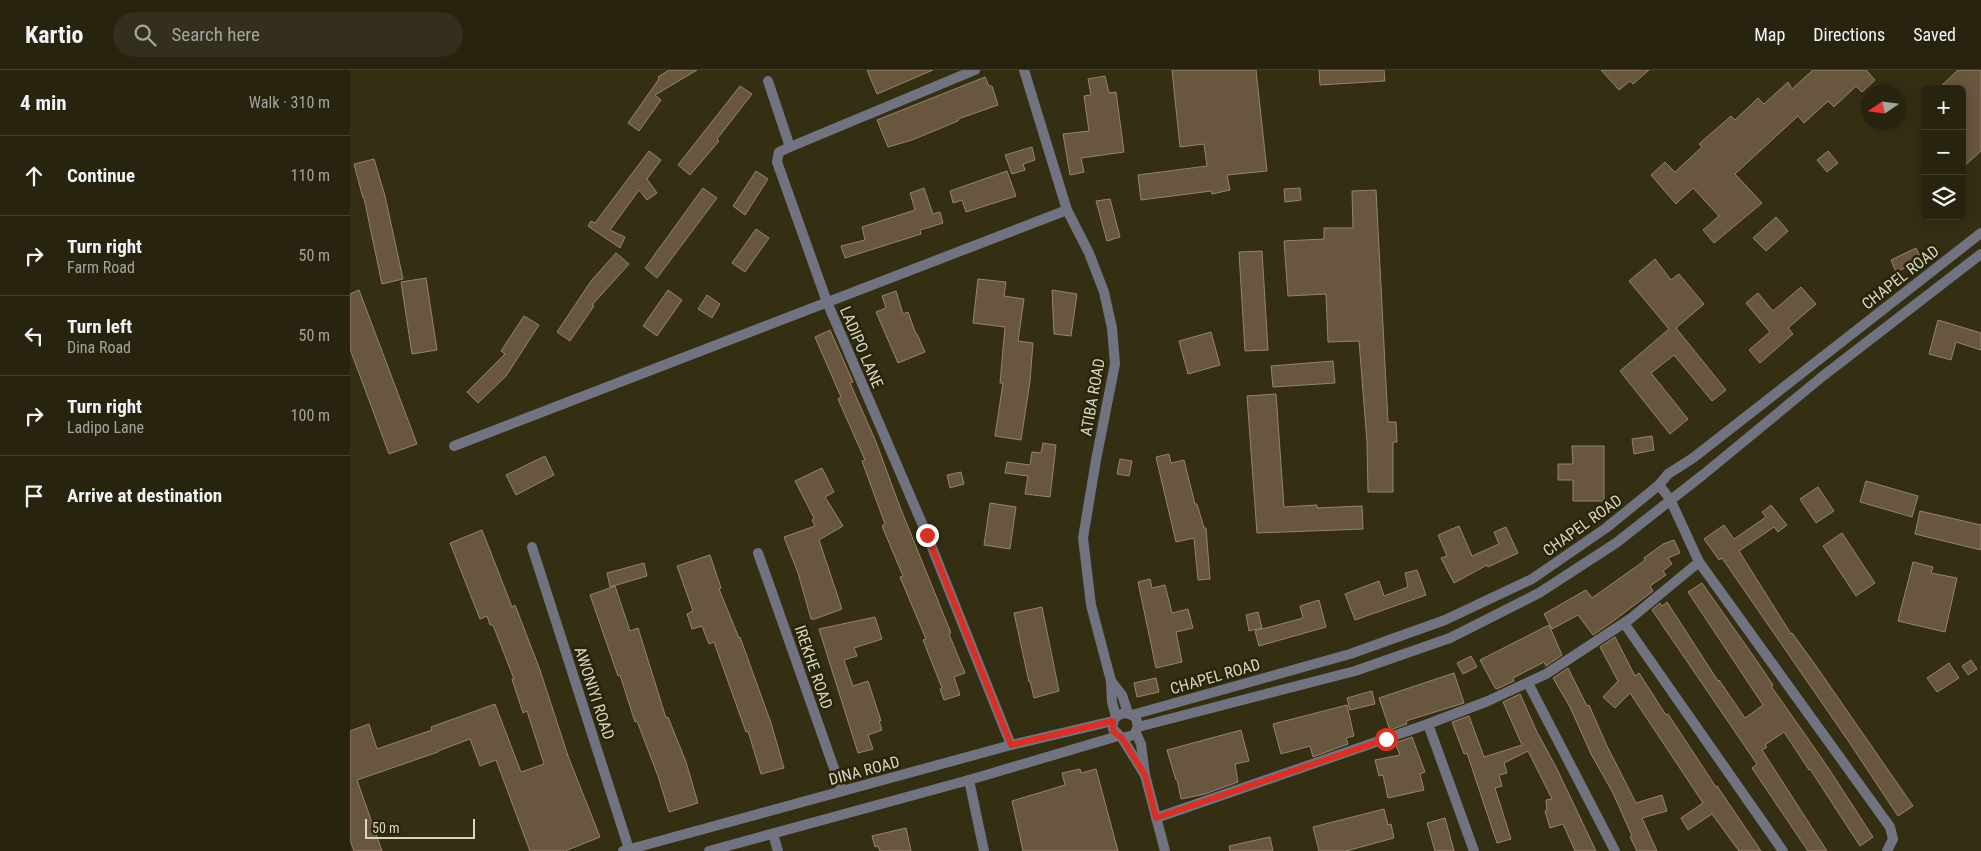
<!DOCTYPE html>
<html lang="en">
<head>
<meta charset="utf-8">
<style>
  body { margin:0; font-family:"Roboto Condensed",sans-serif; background:#332f1c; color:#f1f3f6 }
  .controls { position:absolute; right:15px; top:15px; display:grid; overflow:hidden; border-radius:8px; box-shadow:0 2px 12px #0003 }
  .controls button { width:45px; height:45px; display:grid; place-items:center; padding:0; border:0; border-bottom:1px solid #43402e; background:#27230e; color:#f1f3f6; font:25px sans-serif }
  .compass { position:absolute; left:1511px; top:15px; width:45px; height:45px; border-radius:50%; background:#27230e; box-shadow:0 2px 12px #0003; rotate:257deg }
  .scale { position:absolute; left:15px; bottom:12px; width:110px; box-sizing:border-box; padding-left:5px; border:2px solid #d8d5c5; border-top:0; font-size:14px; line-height:18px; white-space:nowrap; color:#d8d5c5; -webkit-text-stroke:4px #2a2508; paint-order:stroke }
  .stop { position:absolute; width:15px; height:15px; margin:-11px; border:4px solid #d93025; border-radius:50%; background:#fff }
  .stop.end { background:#d93025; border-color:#fff; box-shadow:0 1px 5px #0008 }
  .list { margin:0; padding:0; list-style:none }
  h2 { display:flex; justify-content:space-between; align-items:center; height:65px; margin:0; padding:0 20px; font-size:21px }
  h2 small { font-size:16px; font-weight:400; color:#a4a49e }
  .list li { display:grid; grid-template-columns:32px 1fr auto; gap:15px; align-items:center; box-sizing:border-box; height:80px; padding:0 20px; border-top:1px solid #43402e }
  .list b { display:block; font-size:19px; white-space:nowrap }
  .list p { margin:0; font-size:16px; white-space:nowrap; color:#a4a49e }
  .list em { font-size:16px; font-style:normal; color:#a4a49e }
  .icon { flex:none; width:28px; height:28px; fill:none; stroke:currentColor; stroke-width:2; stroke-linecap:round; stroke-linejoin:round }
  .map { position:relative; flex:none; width:1631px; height:781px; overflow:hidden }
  header { display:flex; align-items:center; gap:30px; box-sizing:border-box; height:70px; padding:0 25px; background:#27230e; border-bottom:1px solid #43402e }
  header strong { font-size:24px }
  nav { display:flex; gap:28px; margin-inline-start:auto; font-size:18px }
  .search { width:350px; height:45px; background:#332f1c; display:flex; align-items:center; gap:12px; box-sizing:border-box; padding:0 18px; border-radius:28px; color:#a4a49e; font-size:19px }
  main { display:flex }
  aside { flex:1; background:#27230e }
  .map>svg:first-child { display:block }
</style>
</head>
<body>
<header>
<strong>Kartio</strong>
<div class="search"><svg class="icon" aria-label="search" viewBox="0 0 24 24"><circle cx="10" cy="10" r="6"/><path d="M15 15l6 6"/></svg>Search here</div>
<nav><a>Map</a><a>Directions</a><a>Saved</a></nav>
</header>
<main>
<aside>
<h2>4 min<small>Walk · 310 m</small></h2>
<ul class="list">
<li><svg class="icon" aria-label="ahead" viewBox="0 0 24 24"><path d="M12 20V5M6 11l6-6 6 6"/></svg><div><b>Continue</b></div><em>110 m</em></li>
<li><svg class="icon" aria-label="right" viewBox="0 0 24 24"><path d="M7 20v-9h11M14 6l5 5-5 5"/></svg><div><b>Turn right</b><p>Farm Road</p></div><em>50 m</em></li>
<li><svg class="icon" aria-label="left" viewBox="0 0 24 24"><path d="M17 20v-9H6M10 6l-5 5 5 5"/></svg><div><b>Turn left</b><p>Dina Road</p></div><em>50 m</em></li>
<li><svg class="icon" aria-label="right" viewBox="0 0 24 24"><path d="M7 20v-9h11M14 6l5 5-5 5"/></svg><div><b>Turn right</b><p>Ladipo Lane</p></div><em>100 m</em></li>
<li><svg class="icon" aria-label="arrive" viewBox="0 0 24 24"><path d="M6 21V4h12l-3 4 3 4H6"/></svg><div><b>Arrive at destination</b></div></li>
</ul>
</aside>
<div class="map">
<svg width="1631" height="781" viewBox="0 0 1631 781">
  <rect width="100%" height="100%" fill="#342f13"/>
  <g fill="#69563e" stroke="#98836a">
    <path d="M319 0H347L305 25 311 30 289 61 278 53 309 9 308 7Z"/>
    <path d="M517 0H583L527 24Z"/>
    <path d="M822 0H906L917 101 877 105 880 120 862 124 861 121 791 130 788 105 857 96 854 74 830 77Z"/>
    <path d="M969 0H1034L1035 11 970 15Z"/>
    <path d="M1251 0H1299L1283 14 1280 11 1269 20Z"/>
    <path d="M1463 0H1516L1525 10 1512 22 1506 16 1484 37 1478 31 1454 53 1448 46 1385 104 1412 133 1364 173 1353 160 1369 146 1343 118 1326 134 1301 105 1315 92 1325 102 1352 77 1349 74 1381 46 1385 50 1408 28 1414 34 1438 12 1442 19Z"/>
    <path d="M1608 0H1631V81L1612 98V19H1588Z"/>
    <path d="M755 6 759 23 766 22 774 82 731 88 734 102 720 105 713 64 739 61 734 26 741 25 738 9Z"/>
    <path d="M635 7 639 16H642L648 35 608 49V51L562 70 538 77 527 50Z"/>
    <path d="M390 16 402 24 367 69 369 71 340 105 328 95Z"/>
    <path d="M682 77 685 90 673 94 675 100 662 104 655 85Z"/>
    <path d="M299 81 311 90 297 109 307 123 297 130 289 120 260 160 275 167 270 178 238 156 241 151 245 153Z"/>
    <path d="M1478 81 1488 93 1477 102 1467 90Z"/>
    <path d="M24 89 35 126 53 209 32 214 14 128H13L4 94Z"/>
    <path d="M406 101 418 109 395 145 383 136Z"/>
    <path d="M657 101 666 126 616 142 612 130 603 133 600 121Z"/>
    <path d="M353 118 367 128 307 208 295 198Z"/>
    <path d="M574 118 583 144 590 142 593 153 570 160 571 164 495 188 491 176 515 170 512 157 565 140 560 123Z"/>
    <path d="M950 118 951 130 935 132 934 119Z"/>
    <path d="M1026 120 1038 352H1046L1047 372H1043V422H1018L1017 372 1009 271 978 272 976 224 938 226 934 171 974 169V158H1003L1002 121Z"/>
    <path d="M760 129 770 167 757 171 746 131Z"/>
    <path d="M1426 147 1438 161 1416 181 1403 168Z"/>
    <path d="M406 159 419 168 395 202 382 193Z"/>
    <path d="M1566 178 1572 190 1546 202 1541 190Z"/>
    <path d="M912 181 918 280 895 281 889 182Z"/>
    <path d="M266 183 279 194 242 235 244 236 220 271 207 262 241 211Z"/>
    <path d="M1305 189 1321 210 1329 204 1354 234 1326 258 1376 320 1362 331 1324 285 1301 303 1338 349 1320 364 1270 301 1319 259 1279 211Z"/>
    <path d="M76 208 87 280 62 284 51 212Z"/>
    <path d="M628 209 656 212 654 226 674 229 668 271 683 273 680 311 671 370 645 366 653 313H650L655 257 623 253Z"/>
    <path d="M1451 217 1466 234 1438 258 1443 264 1410 293 1399 280 1420 262 1396 233 1408 223 1423 241Z"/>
    <path d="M9 220 67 374 39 384 0 279V224Z"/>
    <path d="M318 220 332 230 307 266 293 256Z"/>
    <path d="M702 220 727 224 721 266 704 264Z"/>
    <path d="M546 221 553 244 558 242 566 264H567L575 282 548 293 526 242 536 238 532 226Z"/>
    <path d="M357 225 370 234 362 248 348 239Z"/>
    <path d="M174 246 189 255 156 306 128 333 117 322 155 284 151 281Z"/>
    <path d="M1588 250 1631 263V280L1606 272 1601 290 1579 284Z"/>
    <path d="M480 260 503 312 500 313 526 372 550 437 601 563 599 564 615 603 604 607 610 625 594 630 590 619 592 618 573 570 576 569 550 507 553 506 532 456 535 454 512 391 515 390 488 329 491 327 465 267Z"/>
    <path d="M861 262 870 295 838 304 829 271Z"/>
    <path d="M983 291 985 313 923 317 921 296Z"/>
    <path d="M926 324 934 437 967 435V438L1012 436 1013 459 907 463 897 326Z"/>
    <path d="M1302 366 1304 380 1284 384 1282 369Z"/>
    <path d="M693 373 706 375 700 427 675 424 678 406 655 403 657 392 680 395 682 382 691 383Z"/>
    <path d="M1222 376H1254V431H1223V410H1208V394H1223Z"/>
    <path d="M819 384 821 393 834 390 845 434H847L854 458H856L860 509 848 510 844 468 826 472 806 387Z"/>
    <path d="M195 386 204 405 166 425 156 405Z"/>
    <path d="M770 389 782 391 779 406 767 404Z"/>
    <path d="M472 398 484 422 475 427 493 456 469 470 492 539 465 549H461L448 503 434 467 465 456 462 450 464 448 445 411Z"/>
    <path d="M611 402 614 414 600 418 597 405Z"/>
    <path d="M1516 411 1568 426 1562 447 1510 432Z"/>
    <path d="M1468 417 1484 441 1466 453 1450 429Z"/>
    <path d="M640 433 666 437 660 479 634 475Z"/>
    <path d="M1421 435 1437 455 1428 462 1424 457 1389 481 1441 564 1442 563 1466 596 1563 736 1548 746 1499 672 1372 488 1369 490 1354 469 1374 455 1384 469 1416 447 1412 442Z"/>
    <path d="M1570 441 1631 455V480L1565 464Z"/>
    <path d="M1109 456 1122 486 1149 474 1144 462 1156 457 1168 483 1138 497 1137 495 1104 513 1091 488 1097 486 1088 465Z"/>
    <path d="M132 460 162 537 165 535 190 600 218 686 250 767 215 781H180L146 690 130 696 120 669 88 681V682L7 710 32 781H4L0 770V661L19 654 27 679 82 660 81 657 145 634 171 702 194 694 177 641 173 643 162 609H164L143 555H140L137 546 130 549 100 473Z"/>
    <path d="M1492 463 1525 513 1506 526 1473 476Z"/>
    <path d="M1324 470 1330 483 1318 488 1322 494 1313 501 1316 505 1300 516 1303 521 1262 552 1243 565 1228 545 1202 559 1194 544 1236 520 1242 528 1287 496 1295 490 1294 488 1313 474Z"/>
    <path d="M360 485 371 518 369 519 389 568 390 567 421 653 434 698 411 704 398 661 396 662 364 572 359 574 352 556 342 559 337 544 343 541 327 496Z"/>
    <path d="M1563 492 1583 497 1581 503 1607 508 1595 562 1548 551Z"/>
    <path d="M294 493 297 506 260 517 257 503Z"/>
    <path d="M1067 500 1076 525 1005 550 995 524 1029 511 1034 526 1058 517 1055 503Z"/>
    <path d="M800 509 802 518 815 515 822 543 838 539 843 558 826 562 832 592 806 598 788 512Z"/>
    <path d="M1352 513 1404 587 1423 615 1421 616 1477 696 1523 767 1510 776 1460 699 1459 700 1434 662 1415 675 1417 677 1412 680 1477 781H1458L1402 698 1407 694 1302 540 1310 533 1312 536 1317 532 1368 611 1369 610 1395 648 1413 635 1338 522Z"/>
    <path d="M265 516 280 561 288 558 316 648 318 647 336 692 348 733 319 742 308 706 287 651 285 652 270 605 268 606 240 525Z"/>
    <path d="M969 530 976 557 909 576 905 561 953 548 950 536Z"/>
    <path d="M692 537 709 621 684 628 680 611 679 612 664 543Z"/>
    <path d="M908 542 912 558 899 561 896 545Z"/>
    <path d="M525 547 532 569 504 578 507 586 494 590 503 616 518 611 531 651H529L532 660 518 665 523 679 508 683 469 559Z"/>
    <path d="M1199 555 1212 585 1196 596 1194 592 1163 608 1164 611 1147 619 1145 618 1130 590Z"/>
    <path d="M1265 567 1285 606 1289 603 1316 645 1318 644 1366 717 1367 716 1411 781H1389L1362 744 1338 760 1331 748 1353 733 1280 623 1265 638 1253 627 1268 611 1250 577Z"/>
    <path d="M1121 586 1127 597 1113 604 1107 593Z"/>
    <path d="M1621 590 1627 599 1618 605 1612 596Z"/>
    <path d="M1599 593 1609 608 1587 622 1577 608Z"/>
    <path d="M1218 598 1237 636 1239 635 1257 676 1286 733 1312 725 1317 741 1292 748 1307 781H1287L1280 767 1282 766 1263 723 1241 684 1220 637 1203 608Z"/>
    <path d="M1104 603 1114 633 1056 651 1057 654 1040 660 1029 628Z"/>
    <path d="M806 608 809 622 787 627 784 613Z"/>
    <path d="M1022 621 1025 634 1000 640 997 628Z"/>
    <path d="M1170 624 1187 662 1206 697 1246 781H1225L1213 754 1200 758 1195 741 1197 740 1196 730 1202 729 1178 681 1154 693 1157 703 1149 705 1152 716 1145 718 1161 769 1147 773 1117 683 1114 684 1102 652 1119 646 1134 687 1172 675 1153 632Z"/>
    <path d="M997 635 1004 666 996 668 998 674 963 687 960 676 931 684 923 654Z"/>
    <path d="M891 660 899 691 885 694 888 712 855 724 831 729 827 709 826 710 817 680Z"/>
    <path d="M1062 667 1075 702 1070 704 1074 720 1038 728 1033 705 1029 706 1025 690 1050 685 1045 673Z"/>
    <path d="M730 699 731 703 746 699 768 781H673L662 731 715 715 712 703Z"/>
    <path d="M1034 739 1038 755 1041 754 1044 768 996 781H969L963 757Z"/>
    <path d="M1095 748 1104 781H1085L1077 753Z"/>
    <path d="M556 758 561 781H530L528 776 525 777 522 766Z"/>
    <path d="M920 767 923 781H880L879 776Z"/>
  </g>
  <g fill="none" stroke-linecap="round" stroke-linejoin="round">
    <g stroke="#727380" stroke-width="10">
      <path d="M625 0 440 77 429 82 427 92 477 232 577 465 661 675"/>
      <path d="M418 11 440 77"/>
      <path d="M104 376 717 140"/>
      <path d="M1309 415 1320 429 1349 492 1540 757 1543 769 1537 781"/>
      <path d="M182 477 279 779"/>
      <path d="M408 483 492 721"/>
      <path d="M1274 553 1433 781"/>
      <path d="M1178 613 1265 781"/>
      <path d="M1078 654 1124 781"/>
      <path d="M619 710 634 781"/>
      <path d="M806 748 1078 654 1138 631 1196 604 1280 549 1349 492"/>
      <path d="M423 764 428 781"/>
    </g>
    <g stroke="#727380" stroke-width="10">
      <path d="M674 0 717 140 739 183 754 222 762 258 765 294 746 390 733 468 741 535 761 611 762 632 766 647"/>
      <path d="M761 611 772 625 778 643"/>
      <path d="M782 645 1000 584 1095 550 1182 509 1256 458 1309 415 1318 404 1343 388 1631 163"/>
      <path d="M788 657 1005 601 1100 568 1189 523 1266 473 1354 404 1473 306 1631 184"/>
      <path d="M786 663 791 674 795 705 815 781"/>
      <path d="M772 668 784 665 788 657 786 648C775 638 761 645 763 659L772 668 795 705"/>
      <path d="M273 781 661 675 763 651"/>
      <path d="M359 781 619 710 768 666"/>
    </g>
  </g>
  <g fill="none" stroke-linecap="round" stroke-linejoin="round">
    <path stroke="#d93025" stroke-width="6" d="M577 465 661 675 763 651V660L765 663 772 668 795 705 806 748 1036 669"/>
  </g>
  <g text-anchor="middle" stroke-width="5" stroke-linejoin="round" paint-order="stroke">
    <g font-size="16" fill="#d8d5c5" stroke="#2a2508">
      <text transform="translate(1550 207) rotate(-38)" y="6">CHAPEL ROAD</text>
      <text transform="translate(512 277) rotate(67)" y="6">LADIPO LANE</text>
      <text transform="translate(742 327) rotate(-80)" y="6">ATIBA ROAD</text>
      <text transform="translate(1232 455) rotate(-36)" y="6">CHAPEL ROAD</text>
      <text transform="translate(464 597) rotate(71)" y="6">IREKHE ROAD</text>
      <text transform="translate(865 606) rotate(-16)" y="6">CHAPEL ROAD</text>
      <text transform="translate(245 623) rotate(72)" y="6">AWONIYI ROAD</text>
      <text transform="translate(514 700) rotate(-15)" y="6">DINA ROAD</text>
    </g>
  </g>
</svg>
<div class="controls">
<button>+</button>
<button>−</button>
<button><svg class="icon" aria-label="layers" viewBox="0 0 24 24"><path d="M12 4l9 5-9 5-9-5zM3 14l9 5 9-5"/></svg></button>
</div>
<svg class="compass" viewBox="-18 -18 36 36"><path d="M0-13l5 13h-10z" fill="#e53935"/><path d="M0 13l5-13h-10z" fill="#a4a49e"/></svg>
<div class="scale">50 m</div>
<div class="stop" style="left:1036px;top:669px"></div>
<div class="stop end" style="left:577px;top:465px"></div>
</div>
</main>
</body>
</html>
